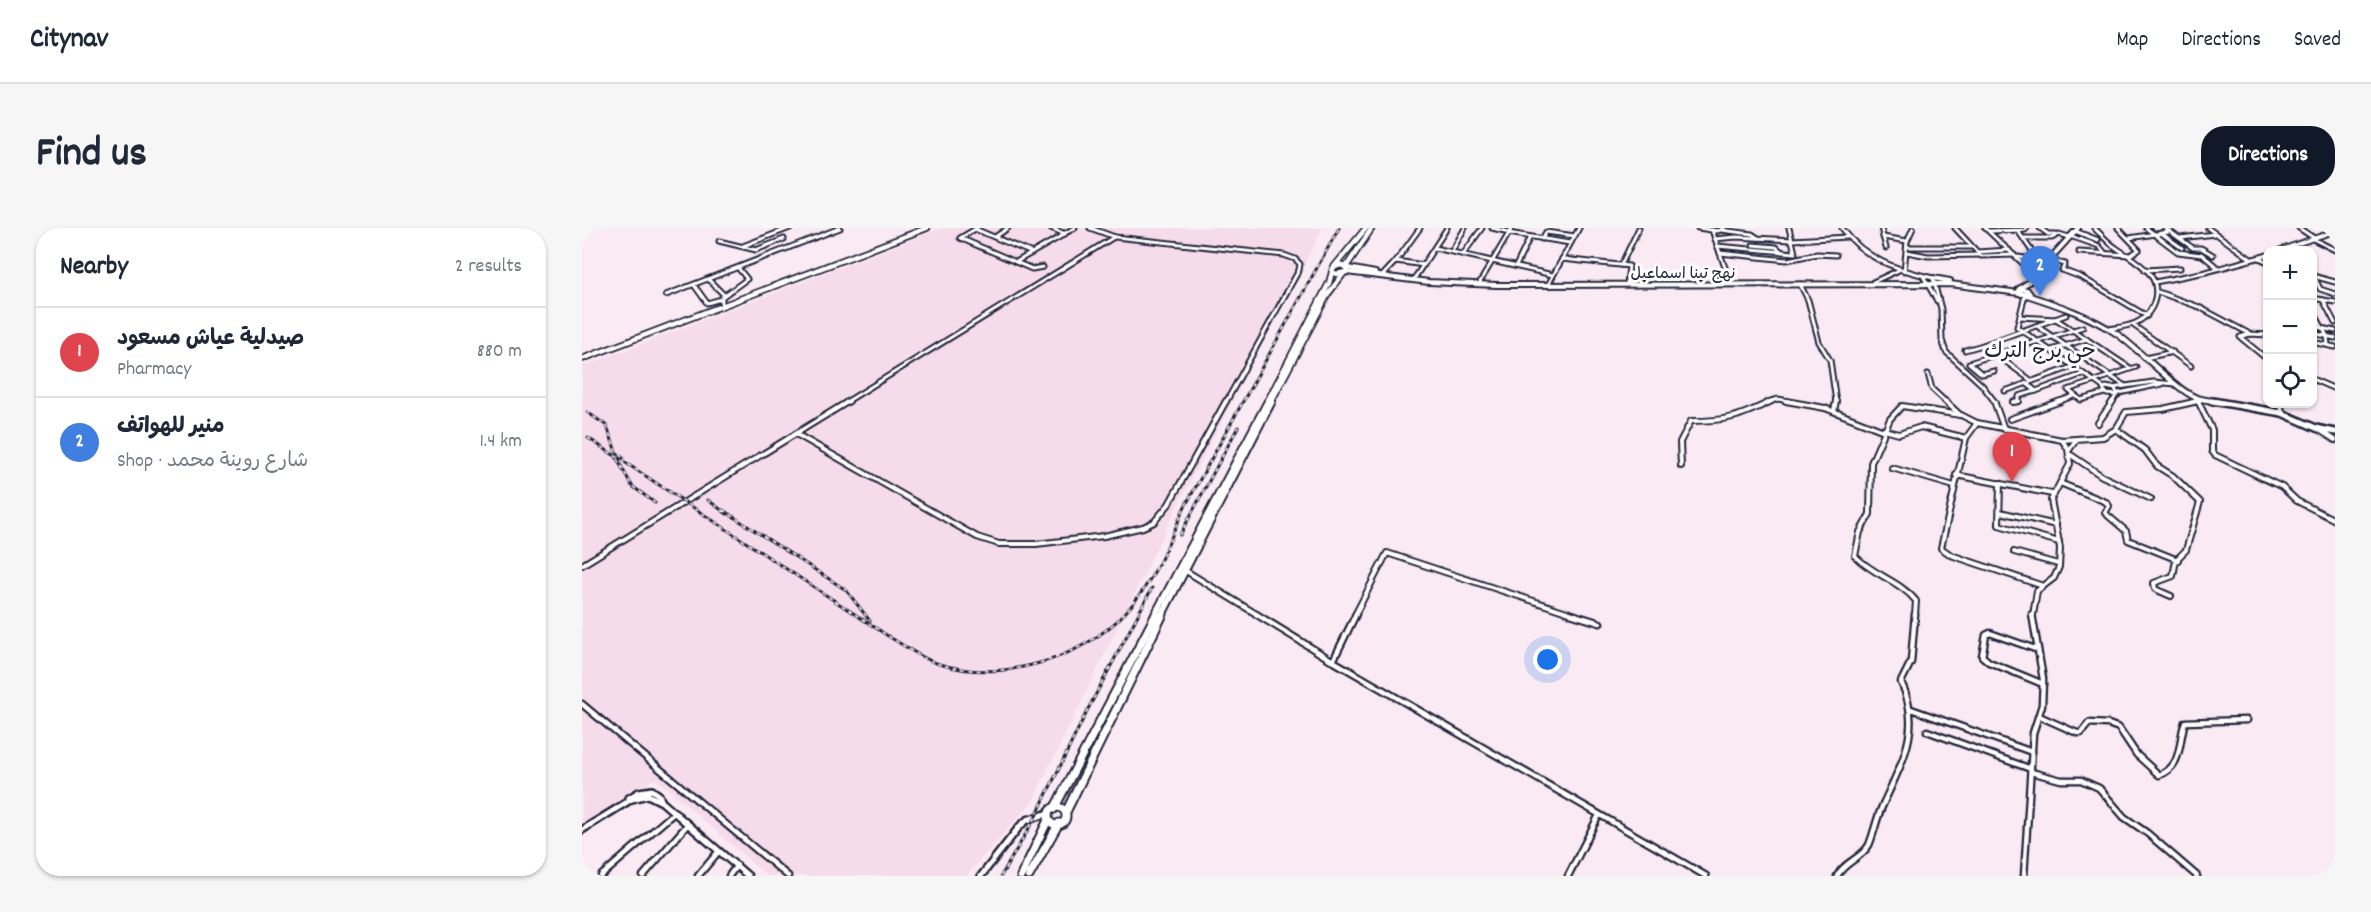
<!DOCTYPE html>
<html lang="en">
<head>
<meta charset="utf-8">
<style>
  body { margin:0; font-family:Dekko,"Playpen Sans Arabic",sans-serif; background:#f6f6f7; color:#1f2937 }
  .controls { position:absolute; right:18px; top:18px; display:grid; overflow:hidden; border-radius:12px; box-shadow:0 2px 4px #0004 }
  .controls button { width:54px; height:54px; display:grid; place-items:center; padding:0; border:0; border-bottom:2px solid #e0e1e3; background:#fff; color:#1f2937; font:30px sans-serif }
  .you { position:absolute; left:966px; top:432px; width:21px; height:21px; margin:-15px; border:4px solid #fff; border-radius:50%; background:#1a73e8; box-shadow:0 0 0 9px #1a73e833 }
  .badge { display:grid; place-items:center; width:39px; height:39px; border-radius:50%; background:#111827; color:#fff; font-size:20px; font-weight:700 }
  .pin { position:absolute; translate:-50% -50px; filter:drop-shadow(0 2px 3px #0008) }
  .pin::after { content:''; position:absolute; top:32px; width:21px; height:18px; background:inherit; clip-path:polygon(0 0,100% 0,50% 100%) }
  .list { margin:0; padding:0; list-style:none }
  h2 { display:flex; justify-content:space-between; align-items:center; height:78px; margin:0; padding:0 24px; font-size:26px }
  h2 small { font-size:20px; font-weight:400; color:#747a83 }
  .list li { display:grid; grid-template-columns:39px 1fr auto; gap:18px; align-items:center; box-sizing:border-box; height:90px; padding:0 24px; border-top:2px solid #e0e1e3 }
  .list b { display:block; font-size:22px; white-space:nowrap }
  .list p { margin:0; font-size:20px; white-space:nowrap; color:#747a83 }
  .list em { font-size:20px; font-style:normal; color:#747a83 }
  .icon { flex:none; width:33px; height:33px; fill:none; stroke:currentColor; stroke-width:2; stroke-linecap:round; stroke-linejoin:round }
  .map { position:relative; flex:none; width:1753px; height:648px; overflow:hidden; border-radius:24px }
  header { display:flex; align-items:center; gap:36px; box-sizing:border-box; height:84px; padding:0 30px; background:#fff; border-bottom:2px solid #e0e1e3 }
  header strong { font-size:28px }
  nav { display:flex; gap:33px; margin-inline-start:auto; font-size:21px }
  .intro { display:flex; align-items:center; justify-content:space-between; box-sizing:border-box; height:144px; padding:0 36px }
  h1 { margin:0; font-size:42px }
  .button { padding:15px 27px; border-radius:24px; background:#111827; color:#fff; font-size:21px; font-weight:700 }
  main { display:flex; gap:36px; padding:0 36px }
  aside { flex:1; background:#fff; border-radius:24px; box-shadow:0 2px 4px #0004 }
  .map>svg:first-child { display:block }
</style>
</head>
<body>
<header>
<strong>Citynav</strong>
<nav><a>Map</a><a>Directions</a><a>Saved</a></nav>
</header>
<div class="intro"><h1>Find us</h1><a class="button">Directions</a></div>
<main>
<aside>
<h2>Nearby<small>2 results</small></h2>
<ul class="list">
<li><span class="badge" style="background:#e0444e">1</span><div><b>صيدلية عياش مسعود</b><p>Pharmacy</p></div><em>880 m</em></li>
<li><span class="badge" style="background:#3f7fe0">2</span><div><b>منير للهواتف</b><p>Shop · شارع روينة محمد</p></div><em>1.4 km</em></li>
</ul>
</aside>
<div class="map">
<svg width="1753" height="648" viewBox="0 0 1753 648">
  <rect width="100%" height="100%" fill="#faeaf3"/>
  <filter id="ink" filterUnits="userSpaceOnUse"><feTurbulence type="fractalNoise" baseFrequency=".0167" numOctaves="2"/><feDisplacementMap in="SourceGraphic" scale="12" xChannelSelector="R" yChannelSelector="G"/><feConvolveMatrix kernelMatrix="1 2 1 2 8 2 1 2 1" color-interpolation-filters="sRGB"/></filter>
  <g filter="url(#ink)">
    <path fill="#f6dceb" d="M360 0H741L597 275 450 574 384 648H185L73 550 0 598V139Z"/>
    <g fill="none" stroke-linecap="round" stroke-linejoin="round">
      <defs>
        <g id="minor-far2">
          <path d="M395 0 378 10 450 41 461 39"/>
          <path d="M508 0 533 9 702 27 713 31 718 36 717 42 644 174"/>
          <path d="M838 0 814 33 842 37"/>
          <path d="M910 0 927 4"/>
          <path d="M1116 0 1136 3 1142 0"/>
          <path d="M1260 0C1283 32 1314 41 1351 50L1359 81 1360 112 1364 124 1400 157 1413 174"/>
          <path d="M1299 0 1304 20"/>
          <path d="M1373 0 1399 28 1432 27"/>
          <path d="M1403 0 1453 47"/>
          <path d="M1458 0 1466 6H1474"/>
          <path d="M1512 0C1519 6 1525 14 1533 19 1553 33 1585 47 1570 79 1561 97 1545 98 1527 101"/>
          <path d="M1564 0 1596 24 1620 27"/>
          <path d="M1583 0 1611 20H1619L1631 27"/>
          <path d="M1626 0 1669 31"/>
          <path d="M1717 0 1732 10"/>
          <path d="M393 1 450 25"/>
          <path d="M1130 2 1148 54"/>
          <path d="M1139 2 1170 6 1176 10"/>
          <path d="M1407 3 1443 2 1445 0"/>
          <path d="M1436 3 1449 22"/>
          <path d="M1493 3 1516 12"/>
          <path d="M483 5 493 0"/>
          <path d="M926 5 988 15"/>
          <path d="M1579 5 1600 20"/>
          <path d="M1488 8 1517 18 1522 24"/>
          <path d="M413 9 426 0"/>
          <path d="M1301 9 1325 13"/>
          <path d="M1442 10H1470L1477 6 1487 9"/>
          <path d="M1547 10 1587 4"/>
          <path d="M1598 10 1633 6"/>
          <path d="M960 11 964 4 993 8"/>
          <path d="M1133 11 1154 9 1210 12 1266 9"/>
          <path d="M1731 11 1753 22"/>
          <path d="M137 13 174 22 202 11"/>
          <path d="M1171 17 1194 19 1200 24"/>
          <path d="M161 18 208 0"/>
          <path d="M1135 18 1213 25 1207 0"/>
          <path d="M1325 19H1390"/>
          <path d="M853 20 971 47"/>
          <path d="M1698 22 1753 3"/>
          <path d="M870 23 883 0"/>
          <path d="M1325 24 1346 28 1397 27"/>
          <path d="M1395 24 1427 22"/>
          <path d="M1497 24 1548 27 1557 22 1536 0"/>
          <path d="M882 25 900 0"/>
          <path d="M1138 25 1205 32 1235 26 1254 27"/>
          <path d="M1619 26 1636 40"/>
          <path d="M1436 29 1465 33"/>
          <path d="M1677 30 1686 34"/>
          <path d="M980 31 1047 38 1045 56"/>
          <path d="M1467 32 1483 36 1480 42 1499 49 1565 88"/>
          <path d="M434 34 483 6 469 0"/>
          <path d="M1039 37 1057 0"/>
          <path d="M934 38 948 9"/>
          <path d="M1563 42 1598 40"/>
          <path d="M1322 43 1325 13 1331 0"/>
          <path d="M801 47 814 33"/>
          <path d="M1341 48 1355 73"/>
          <path d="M1731 48 1753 54"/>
          <path d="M1732 48 1738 61 1753 66"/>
          <path d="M832 51 865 0"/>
          <path d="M127 52 142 67"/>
          <path d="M898 54 930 0"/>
          <path d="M1291 54 1317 42"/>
          <path d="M1573 54 1624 44 1686 27"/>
          <path d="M1218 56 1226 72 1237 114 1248 132 1254 174"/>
          <path d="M112 57 125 75 139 71"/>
          <path d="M966 57 997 0"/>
          <path d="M1576 64 1617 79 1668 106"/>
          <path d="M84 67 258 0"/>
          <path d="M1443 67 1435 99 1522 160"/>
          <path d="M1730 70 1753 74"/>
          <path d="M1741 72 1753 95"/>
          <path d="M140 75V69L165 51 157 41"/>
          <path d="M1730 81 1745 108 1746 117"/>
          <path d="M1438 89 1474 91 1548 140"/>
          <path d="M1551 97 1609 138"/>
          <path d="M1455 98 1543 158"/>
          <path d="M1730 98 1753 103"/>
          <path d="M1730 105 1753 110"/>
          <path d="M1686 107 1668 106 1658 109 1686 132"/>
          <path d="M1730 114 1753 119"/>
          <path d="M1383 122 1401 117"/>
          <path d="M1469 122 1505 111"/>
          <path d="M1563 130 1591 124"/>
          <path d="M1412 143 1400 146 1387 135 1501 99"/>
          <path d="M1346 146 1350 161 1364 174"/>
          <path d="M1730 151 1753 161"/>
          <path d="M1450 153 1401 117 1484 87"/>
          <path d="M1524 159 1533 161 1536 167 1525 166 1521 161Z"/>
          <path d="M1530 160 1571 154 1594 156"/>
          <path d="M1423 163 1490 139"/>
          <path d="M1454 163 1501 146"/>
          <path d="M1523 165 1499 172 1486 162 1554 139"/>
          <path d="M1537 165 1580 156"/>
          <path d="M1616 172 1617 174"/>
          <path d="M264 174 532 9"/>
          <path d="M1186 174 1196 171 1212 174"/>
          <path d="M1431 174 1437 173V168L1454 163 1444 155"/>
          <path d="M1475 174 1492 168"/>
          <path d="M1530 174 1534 168"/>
          <path d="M1610 174 1619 172"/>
        </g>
        <g id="minor-far1">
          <path d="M1204 173 1243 180 1302 203"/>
          <path d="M1363 173 1378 187"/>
          <path d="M1412 173 1422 201"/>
          <path d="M1616 173 1630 202V223L1633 227 1700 259 1715 273 1753 292"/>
          <path d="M1431 174 1437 173"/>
          <path d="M1699 176 1700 185"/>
          <path d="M1252 183 1254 173"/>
          <path d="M1428 191 1479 173"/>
          <path d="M1395 195 1384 210 1359 320 1369 327 1461 358"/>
          <path d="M1516 195 1531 173"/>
          <path d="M1534 201 1563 222 1575 238 1591 248 1618 274 1604 322 1594 332 1591 348 1572 355 1573 361 1589 368"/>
          <path d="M1736 201 1753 212"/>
          <path d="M1302 202 1317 206 1339 199 1384 210"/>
          <path d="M214 206 395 309 417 316H454L522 308 561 299 572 294 587 276 644 173"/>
          <path d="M1487 222 1494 212"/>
          <path d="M1489 227 1520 248 1569 271"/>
          <path d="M1099 238 1098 214 1109 193C1146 193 1157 189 1190 173"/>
          <path d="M1310 240 1372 258"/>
          <path d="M1374 247 1470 266"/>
          <path d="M1418 255 1417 297 1477 314"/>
          <path d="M1478 255 1524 274 1527 278 1523 285 1544 303 1546 312 1596 332"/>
          <path d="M1418 284 1474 297"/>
          <path d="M1432 324 1476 336"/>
          <path d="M0 337 267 173"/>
          <path d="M604 343 676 387"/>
          <path d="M773 387 805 325 994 387"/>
          <path d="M1333 387 1334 373C1318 353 1291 347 1273 328L1278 304 1288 286 1289 235 1308 191 1320 178 1379 187 1395 195 1480 212 1521 209 1534 201 1544 184 1581 181 1616 173"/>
          <path d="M1451 387 1455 363 1472 350 1477 339 1478 320 1469 272 1488 236 1486 221 1480 212"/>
        </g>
        <g id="minor">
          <path d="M674 386 751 433 1124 648"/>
          <path d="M989 386 1018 395"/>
          <path d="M1456 422 1408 405 1404 407 1400 428 1407 434 1461 456"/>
          <path d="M751 433 774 386"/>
          <path d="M0 476 206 648"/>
          <path d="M1329 481 1450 524"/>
          <path d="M1457 488 1495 505H1499L1507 495 1526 496 1537 500 1555 527 1577 547C1601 539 1596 514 1603 494L1665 492"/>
          <path d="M1345 503 1449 541"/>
          <path d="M1449 544 1479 552H1499L1517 560 1542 589 1565 605 1615 648"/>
          <path d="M19 648 93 584"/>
          <path d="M61 648 106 596"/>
          <path d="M116 648 137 623"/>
          <path d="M147 648 155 637"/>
          <path d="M986 648 1017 587"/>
          <path d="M1255 648C1263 633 1279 631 1287 617 1292 605 1294 593 1299 581 1318 537 1342 502 1319 454L1329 434 1333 386"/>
          <path d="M1442 648 1451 505 1460 477 1461 451 1450 386"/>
        </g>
        <g id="tertiary">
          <path d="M47 570 57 564 70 562 77 567 79 572"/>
          <path d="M0 602 50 571 66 567 80 574 166 648"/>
          <path d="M399 648 438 598 445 592 467 585"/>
        </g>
        <g id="secondary-far1">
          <path d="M766 40 793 45"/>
          <path d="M764 44 847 54 915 57 1368 56 1437 65"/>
          <path d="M1351 50 1368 53"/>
          <path d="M1437 61 1448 53 1496 0"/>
          <path d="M1437 61 1445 62 1448 66H1439Z"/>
          <path d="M1445 67C1476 77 1508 88 1535 106 1557 121 1595 163 1615 170 1622 172 1631 173 1638 174"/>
        </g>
        <path id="secondary" d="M1630 173 1700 185 1734 200 1753 204"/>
        <g id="primary">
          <path d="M752 39 784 0"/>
          <path d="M764 39 790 0"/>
        </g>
        <g id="trunk-far2">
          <path d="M759 37 765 40 764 44 755 46 750 44 751 40Z"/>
          <path d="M0 131 345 0"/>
          <path d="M685 174 747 55 750 44"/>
          <path d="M689 174 746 66 762 45"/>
        </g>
        <g id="trunk-far1">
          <path d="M573 387 686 173"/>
          <path d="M580 387 690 173"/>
        </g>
        <g id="trunk">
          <circle cx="475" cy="588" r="9"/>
          <path d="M472 581 574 386"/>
          <path d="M484 584 581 386"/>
          <path d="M439 648 466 592"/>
          <path d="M447 648 477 595"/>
        </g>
      </defs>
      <use href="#minor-far2" stroke="#22223b" stroke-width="7"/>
      <use href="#minor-far1" stroke="#22223b" stroke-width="8"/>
      <use href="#minor" stroke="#22223b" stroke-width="9"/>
      <use href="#tertiary" stroke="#22223b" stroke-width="10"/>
      <use href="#secondary-far1" stroke="#22223b" stroke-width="8"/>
      <use href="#secondary" stroke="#22223b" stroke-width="10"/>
      <use href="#primary" stroke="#22223b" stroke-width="8"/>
      <use href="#trunk-far2" stroke="#22223b" stroke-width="8"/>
      <use href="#trunk-far1" stroke="#22223b" stroke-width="10"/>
      <use href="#trunk" stroke="#22223b" stroke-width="11"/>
      <use href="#minor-far2" stroke="#fff" stroke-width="3"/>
      <use href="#minor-far1" stroke="#fff" stroke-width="4"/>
      <use href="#minor" stroke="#fff" stroke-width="4.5"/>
      <use href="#tertiary" stroke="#fff" stroke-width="5"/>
      <use href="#secondary-far1" stroke="#fff" stroke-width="4"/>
      <use href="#secondary" stroke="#fff" stroke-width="5"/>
      <use href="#primary" stroke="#fff" stroke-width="4.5"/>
      <use href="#trunk-far2" stroke="#fff" stroke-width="4.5"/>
      <use href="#trunk-far1" stroke="#fff" stroke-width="6"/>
      <use href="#trunk" stroke="#fff" stroke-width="7"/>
      <defs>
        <g id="rail">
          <path d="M5 184 25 198 34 224 41 230"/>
          <path d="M6 210 309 410C325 419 340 431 357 436 420 455 498 432 543 385 570 356 586 318 601 282L757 0"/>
          <path d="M35 231 50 258 73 275"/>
          <path d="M126 272 145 286"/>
          <path d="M141 282 264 362 288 393"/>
          <path d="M598 307 656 199"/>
          <path d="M419 648 453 590 505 483 570 360"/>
        </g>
      </defs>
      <use href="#rail" stroke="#22223b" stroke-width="3"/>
      <use href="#rail" stroke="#fff" stroke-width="1.5" stroke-dasharray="4" stroke-linecap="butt"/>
    </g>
  </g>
  <g text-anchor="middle" stroke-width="6" stroke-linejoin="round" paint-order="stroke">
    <g font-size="16" fill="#22223b" stroke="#fff">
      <text x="1101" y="50">نهج تينا اسماعيل</text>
    </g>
    <g font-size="21" fill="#22223b" stroke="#fff">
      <text x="1458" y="129">حي برج الترك</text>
    </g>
  </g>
</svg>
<div class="controls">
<button>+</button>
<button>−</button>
<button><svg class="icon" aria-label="locate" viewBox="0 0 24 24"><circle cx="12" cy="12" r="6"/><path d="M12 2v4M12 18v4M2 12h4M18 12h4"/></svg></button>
</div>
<div class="you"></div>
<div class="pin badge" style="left:1430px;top:254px;background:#e0444e">1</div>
<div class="pin badge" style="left:1458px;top:68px;background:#3f7fe0">2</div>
</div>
</main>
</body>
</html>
